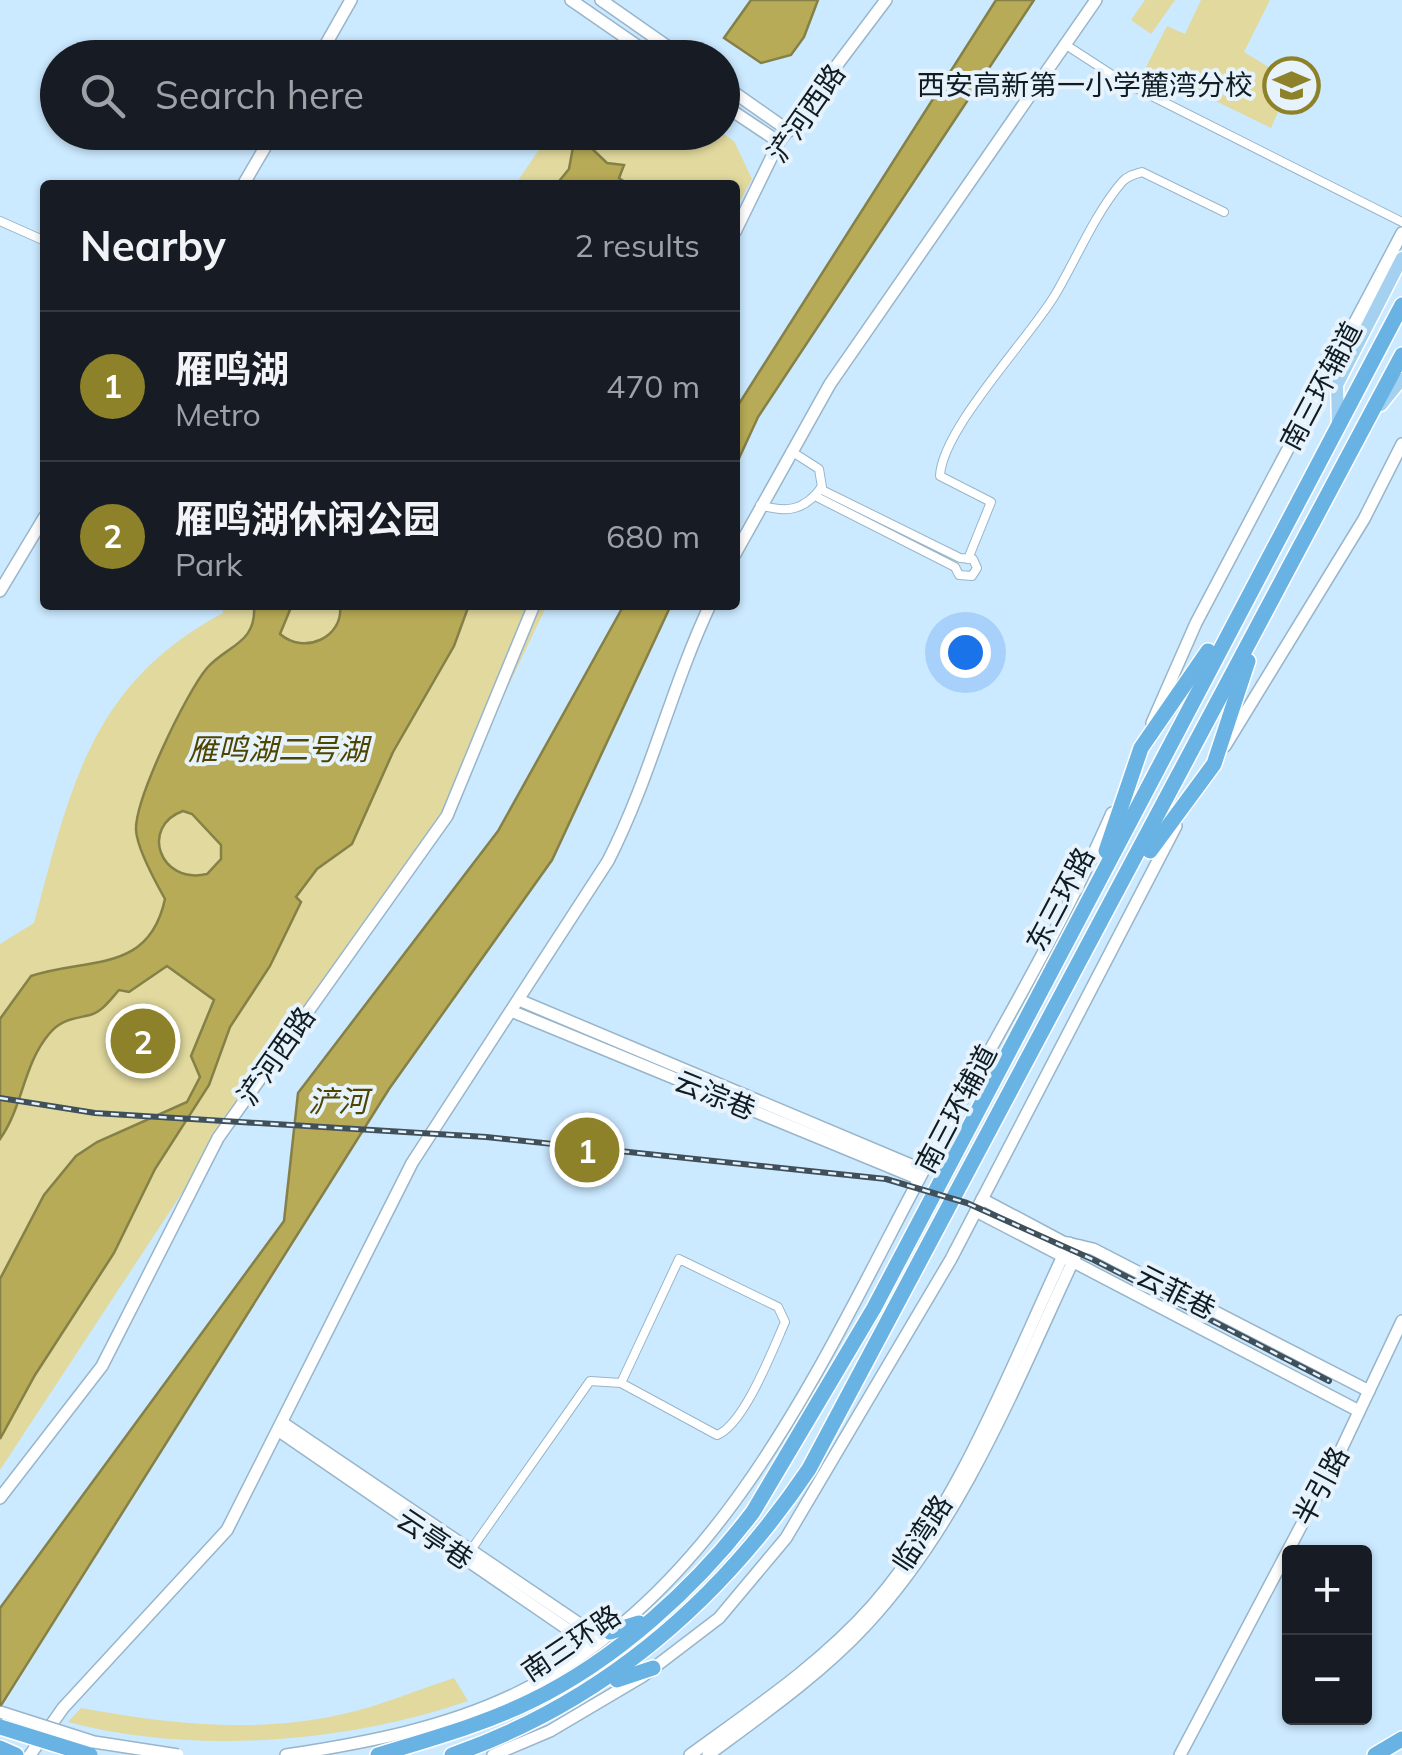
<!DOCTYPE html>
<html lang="en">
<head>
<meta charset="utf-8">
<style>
  body { margin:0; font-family:Mulish,"Noto Sans SC",sans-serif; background:#20242c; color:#f1f3f6 }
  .controls { position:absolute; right:30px; bottom:30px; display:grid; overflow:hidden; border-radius:10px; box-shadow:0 2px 8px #0004 }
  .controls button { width:90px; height:90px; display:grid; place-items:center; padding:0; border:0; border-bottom:2px solid #363941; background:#171b24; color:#f1f3f6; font:50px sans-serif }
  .you { position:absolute; left:965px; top:652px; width:35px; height:35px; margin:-25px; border:8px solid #fff; border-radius:50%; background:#1a73e8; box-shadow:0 0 0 15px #1a73e833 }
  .badge { display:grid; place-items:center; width:65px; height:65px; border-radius:50%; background:#8d8229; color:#fff; font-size:32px; font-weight:700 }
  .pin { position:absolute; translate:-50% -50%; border:5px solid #fff; box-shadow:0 2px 10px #0006 }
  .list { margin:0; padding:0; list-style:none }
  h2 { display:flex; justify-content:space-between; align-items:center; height:130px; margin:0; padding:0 40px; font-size:42px }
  h2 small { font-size:32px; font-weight:400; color:#9ea1a6 }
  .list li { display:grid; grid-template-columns:65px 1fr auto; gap:30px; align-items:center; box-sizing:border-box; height:150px; padding:0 40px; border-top:2px solid #363941 }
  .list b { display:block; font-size:38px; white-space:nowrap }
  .list p { margin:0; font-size:32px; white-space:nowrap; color:#9ea1a6 }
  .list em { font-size:32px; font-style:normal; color:#9ea1a6 }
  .icon { flex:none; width:55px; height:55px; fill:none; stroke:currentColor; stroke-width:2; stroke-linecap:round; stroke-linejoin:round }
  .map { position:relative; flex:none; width:1402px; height:1755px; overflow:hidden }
  .search { position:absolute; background:#171b24; box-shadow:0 2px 8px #0004; left:40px; top:40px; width:700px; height:110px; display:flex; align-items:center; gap:25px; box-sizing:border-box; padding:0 35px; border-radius:55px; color:#9ea1a6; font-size:38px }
  .panel { position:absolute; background:#171b24; box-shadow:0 2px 8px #0004; left:40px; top:180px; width:700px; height:430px; border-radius:10px }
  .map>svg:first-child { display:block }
</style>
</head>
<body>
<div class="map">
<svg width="1402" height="1755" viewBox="0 0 1402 1755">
  <rect width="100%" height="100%" fill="#cbe9ff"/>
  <g fill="#e1d99e">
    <path d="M1145 0H1175L1151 34 1131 20Z"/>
    <path d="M1201 0H1270L1244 52 1292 81 1271 128 1146 67 1167 26 1185 34Z"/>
    <path d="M551 132 722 133 734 141 752 179 735 210V185H515Z"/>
    <path d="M222 605H547L450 808 218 1138 0 1470V944L34 923C70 789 90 684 223 613Z"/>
    <path d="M454 1678 468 1701C346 1743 193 1755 68 1722L81 1708C169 1724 255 1734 343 1714 380 1706 417 1690 454 1678Z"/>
  </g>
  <g fill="#b7ab57" stroke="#858047" stroke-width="2.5" fill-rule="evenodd">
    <path d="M751 0H818L804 37 791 55 761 63 724 38Z"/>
    <path d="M996 0H1034L758 417 735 467V410Z"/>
    <path d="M585 142 607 163 624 165 619 178 629 185H556L569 169 573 147Z"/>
    <path d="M254 605H292L280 634C304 655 344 638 340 605H469L454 646 393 752 352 844 317 869 296 897 301 902 270 966 230 1027 209 1085 155 1169 114 1253 35 1375 0 1439V1279L44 1195 76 1156 97 1142 187 1102 200 1077 191 1056 214 1000 167 966 129 992 119 990C111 999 102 1012 90 1015 74 1019 61 1019 49 1034 23 1065 23 1107 0 1139V1019L31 976C88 957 149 974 165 899 156 883 137 848 136 830 135 799 186 693 207 668 227 645 257 644 254 605ZM183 811 192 814 221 845V859L207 874C159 885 140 826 183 811Z"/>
    <path d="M624 605H671L552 860 389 1089 0 1707V1608L284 1221 298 1093 498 831Z"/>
  </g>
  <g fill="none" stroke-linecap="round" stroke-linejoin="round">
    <defs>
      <g id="street">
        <path d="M1066 45 1120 80 1402 222"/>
        <path d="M0 221 45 241"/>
        <path d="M815 496 955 567 959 575 972 576 977 568 973 559 960 558 820 489"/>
        <path d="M760 505C787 513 804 511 822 487L819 469 791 451"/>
        <path d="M968 559 991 502 940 476C942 429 1028 340 1055 295 1077 258 1094 215 1122 182 1127 176 1135 174 1142 172L1224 212"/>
        <path d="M471 1550 590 1381 621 1383 679 1259 778 1307 785 1322C773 1349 744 1425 717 1435L621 1383"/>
      </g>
      <g id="secondary">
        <path d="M571 0 655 58"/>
        <path d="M601 0 684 58"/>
        <path d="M318 58 351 0"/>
        <path d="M722 84 789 131"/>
        <path d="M722 104 779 142"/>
        <path d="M243 185 274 132"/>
        <path d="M735 232 779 142 886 0"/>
        <path d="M735 554 830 384 1096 0"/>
        <path d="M0 591 45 516"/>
        <path d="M1152 723 1196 623 1402 233"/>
        <path d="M1225 746 1364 519 1402 444"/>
        <path d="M519 1000 923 1170"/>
        <path d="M511 1011 919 1179"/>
        <path d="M982 1199 1063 1242 1093 1249 1369 1391"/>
        <path d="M976 1211 1359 1411"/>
        <path d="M283 1423 602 1639"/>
        <path d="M279 1431 592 1646"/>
        <path d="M0 1498 102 1366 218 1138 447 816 534 605"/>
        <path d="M30 1755 63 1708 227 1530 412 1163 608 861C650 779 671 688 710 605"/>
        <path d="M286 1755C365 1743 446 1728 519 1692 724 1592 823 1359 925 1168 987 1052 1059 934 1112 813"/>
        <path d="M493 1755 550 1731 643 1676 719 1618 786 1538 951 1259 1176 826"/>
        <path d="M690 1755C753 1709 821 1664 873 1605 962 1502 1011 1365 1069 1243"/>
        <path d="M708 1755C762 1715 821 1674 867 1624 965 1518 1019 1375 1080 1246"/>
        <path d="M1180 1755 1339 1454 1402 1321"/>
      </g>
      <g id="primary">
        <path d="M1381 405 1402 379"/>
        <path d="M1338 425 1337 385 1402 258"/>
      </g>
      <g id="highway">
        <path d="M1106 851 1141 748 1208 651"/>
        <path d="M1150 851 1214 764 1248 661"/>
        <path d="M610 1632 639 1623"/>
        <path d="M617 1680 653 1668"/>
        <path d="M0 1748 16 1755"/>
        <path d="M378 1755C430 1739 482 1725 531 1701 616 1660 697 1586 753 1512L874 1308 1402 305"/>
        <path d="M452 1755C604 1702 720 1601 809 1469L1402 355"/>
        <path d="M1375 1755 1402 1739"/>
      </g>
    </defs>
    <use href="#street" stroke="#98b5ca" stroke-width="10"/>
    <use href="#secondary" stroke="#98b5ca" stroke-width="14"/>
    <use href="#primary" stroke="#fff" stroke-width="15"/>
    <use href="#highway" stroke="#fff" stroke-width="18"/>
    <use href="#street" stroke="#fff" stroke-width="8"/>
    <use href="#secondary" stroke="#fff" stroke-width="11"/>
    <use href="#primary" stroke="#a4d1ef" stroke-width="12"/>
    <use href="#highway" stroke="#68b2e4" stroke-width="15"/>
    <defs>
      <path id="rail" d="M0 1098 95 1113 486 1137 886 1179 967 1203 1094 1260 1329 1381"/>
    </defs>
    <use href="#rail" stroke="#40505b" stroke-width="6"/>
    <use href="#rail" stroke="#e7f3fc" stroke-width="2.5" stroke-dasharray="8" stroke-linecap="butt"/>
    <defs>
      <path id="secondary-bridge" d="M0 1712 94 1742 178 1755"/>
      <path id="highway-bridge" d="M0 1727 90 1755"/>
    </defs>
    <use href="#secondary-bridge" stroke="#98b5ca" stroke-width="14" stroke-linecap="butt"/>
    <use href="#highway-bridge" stroke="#fff" stroke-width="18" stroke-linecap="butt"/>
    <use href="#secondary-bridge" stroke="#fff" stroke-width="11"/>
    <use href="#highway-bridge" stroke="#68b2e4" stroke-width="15"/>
  </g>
  <defs>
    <symbol id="school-ring" viewBox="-11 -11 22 22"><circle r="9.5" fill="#e7f3fc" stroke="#8d8229" stroke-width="1.5"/><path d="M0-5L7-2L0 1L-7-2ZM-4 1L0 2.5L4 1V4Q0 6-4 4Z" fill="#8d8229"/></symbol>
  </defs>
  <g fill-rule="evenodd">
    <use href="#school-ring" x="1260" y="54" width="63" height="63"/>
  </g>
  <g text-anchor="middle" stroke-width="8" stroke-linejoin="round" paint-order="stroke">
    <g font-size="28" fill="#101b22" stroke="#e7f3fc" text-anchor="end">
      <text x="1253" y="95">西安高新第一小学麓湾分校</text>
    </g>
    <g font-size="28" fill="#101b22" stroke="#e7f3fc">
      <text transform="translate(806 113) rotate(-55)" y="10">浐河西路</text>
      <text transform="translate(1321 386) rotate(-62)" y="10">南三环辅道</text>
      <text transform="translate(1060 899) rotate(-62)" y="10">东三环路</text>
      <text transform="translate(276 1056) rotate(-55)" y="10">浐河西路</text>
      <text transform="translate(715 1095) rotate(22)" y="10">云淙巷</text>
      <text transform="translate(956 1109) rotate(-62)" y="10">南三环辅道</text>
      <text transform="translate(1176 1292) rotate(27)" y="10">云菲巷</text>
      <text transform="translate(1321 1486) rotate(-62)" y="10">半引路</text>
      <text transform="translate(922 1533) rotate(-57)" y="10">临湾路</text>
      <text transform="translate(435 1539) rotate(34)" y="10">云亭巷</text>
      <text transform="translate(571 1643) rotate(-34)" y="10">南三环路</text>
    </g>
    <g font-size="30" font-style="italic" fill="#4e4500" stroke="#e7f3fc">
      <text x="278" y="760">雁鸣湖二号湖</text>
      <text x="338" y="1112">浐河</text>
    </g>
  </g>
</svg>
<div class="controls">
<button>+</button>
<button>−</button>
</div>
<div class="you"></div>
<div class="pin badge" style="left:587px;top:1150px">1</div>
<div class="pin badge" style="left:143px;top:1041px">2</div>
<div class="search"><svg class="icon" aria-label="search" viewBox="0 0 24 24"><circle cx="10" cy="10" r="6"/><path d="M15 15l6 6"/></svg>Search here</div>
<section class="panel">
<h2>Nearby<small>2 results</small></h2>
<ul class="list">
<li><span class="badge">1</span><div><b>雁鸣湖</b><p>Metro</p></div><em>470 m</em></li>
<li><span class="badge">2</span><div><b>雁鸣湖休闲公园</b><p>Park</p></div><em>680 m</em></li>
</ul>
</section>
</div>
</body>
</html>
